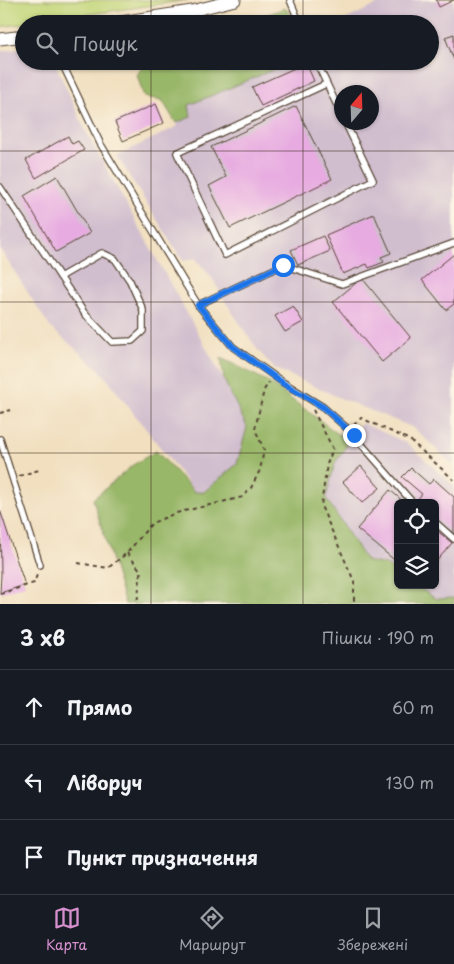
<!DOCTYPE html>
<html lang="uk">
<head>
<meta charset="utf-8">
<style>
  body { margin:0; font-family:"Playpen Sans",sans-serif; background:#20242c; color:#f1f3f6 }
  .controls { position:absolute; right:15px; bottom:15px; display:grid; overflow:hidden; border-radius:8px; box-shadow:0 1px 4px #0004 }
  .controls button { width:45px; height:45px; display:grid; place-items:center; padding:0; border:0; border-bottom:1px solid #363941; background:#171b24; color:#f1f3f6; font:25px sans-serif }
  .compass { position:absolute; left:334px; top:85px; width:45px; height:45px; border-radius:50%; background:#171b24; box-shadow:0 1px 4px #0004; rotate:19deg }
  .stop { position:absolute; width:15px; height:15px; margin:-11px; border:4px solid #1a73e8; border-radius:50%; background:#fff }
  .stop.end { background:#1a73e8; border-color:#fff; box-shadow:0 1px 5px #0008 }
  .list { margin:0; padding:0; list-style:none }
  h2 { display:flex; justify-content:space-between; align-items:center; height:65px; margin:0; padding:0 20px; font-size:21px }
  h2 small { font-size:16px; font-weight:400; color:#9ea1a6 }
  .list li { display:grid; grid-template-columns:32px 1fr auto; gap:15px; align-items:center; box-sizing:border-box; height:75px; padding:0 20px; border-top:1px solid #363941 }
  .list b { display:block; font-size:19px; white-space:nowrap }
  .list em { font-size:16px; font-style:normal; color:#9ea1a6 }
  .icon { flex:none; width:28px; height:28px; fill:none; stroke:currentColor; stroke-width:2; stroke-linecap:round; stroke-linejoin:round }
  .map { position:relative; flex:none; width:454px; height:604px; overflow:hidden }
  .search { position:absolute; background:#171b24; box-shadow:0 1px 4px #0004; left:15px; right:15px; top:15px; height:55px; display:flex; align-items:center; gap:12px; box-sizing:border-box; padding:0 18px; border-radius:28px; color:#9ea1a6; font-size:19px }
  .sheet { height:290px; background:#171b24 }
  nav { display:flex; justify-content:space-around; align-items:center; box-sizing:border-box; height:70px; border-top:1px solid #363941; background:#171b24; font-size:14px; color:#9ea1a6 }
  nav a { display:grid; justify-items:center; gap:2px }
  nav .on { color:#d690ce }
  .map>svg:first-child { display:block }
</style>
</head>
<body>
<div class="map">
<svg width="454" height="604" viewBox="0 0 454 604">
  <rect width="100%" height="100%" fill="#fcf5e5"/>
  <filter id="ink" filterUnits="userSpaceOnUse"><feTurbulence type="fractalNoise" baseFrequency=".02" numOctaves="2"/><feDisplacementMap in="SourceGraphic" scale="10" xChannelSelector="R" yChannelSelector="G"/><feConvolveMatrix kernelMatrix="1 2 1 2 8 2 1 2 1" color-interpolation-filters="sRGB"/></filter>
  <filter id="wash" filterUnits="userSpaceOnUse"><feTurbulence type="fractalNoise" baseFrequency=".0096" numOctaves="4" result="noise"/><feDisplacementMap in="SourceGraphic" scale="20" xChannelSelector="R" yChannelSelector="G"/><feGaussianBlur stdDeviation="1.12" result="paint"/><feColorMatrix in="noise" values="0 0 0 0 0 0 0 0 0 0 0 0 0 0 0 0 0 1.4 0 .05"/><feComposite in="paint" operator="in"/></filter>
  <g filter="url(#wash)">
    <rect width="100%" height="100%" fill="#f1dfbf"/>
    <g fill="#d0bdce" fill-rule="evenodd">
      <path d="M387 0H454V466L414 428 340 398 274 368 257 349 221 295 214 281 195 258 183 261 117 156 178 126 166 103 255 61H430V24H336ZM342 92H372V122H342Z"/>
      <path d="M24 48V61H54L86 132 224 380 247 427 237 464 204 492H195L100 370 50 327 0 249V51Z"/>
      <path d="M362 423 407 443 454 486V598L435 599 415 585H435V503H398V573L386 565 366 561 326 498 335 463Z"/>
    </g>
    <path fill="#c2d679" stroke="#7e804c" d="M0 0H188L0 27Z"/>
    <g fill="#99b769" stroke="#6a7044">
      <path d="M285 8 300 24H241Z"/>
      <path d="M148 61H294L189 105 191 117 176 123 162 100 144 97 137 75 145 63Z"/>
      <path d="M221 358 267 381 349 442 335 463 326 498 366 561 386 565 398 573V585H415L436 599 454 598V604H125L93 499 133 465 156 451 195 492H204L237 464 247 427 224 380Z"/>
    </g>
    <g id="blocks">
      <g fill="#e7abe1">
        <path d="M436 0H454L439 7Z"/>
        <path d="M454 34V60L445 37Z"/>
        <path d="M306 63 314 81 261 106 252 87Z"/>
        <path d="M156 104 164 123 123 141 115 122Z"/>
        <path d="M296 106 332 179 230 228 209 186 226 177 211 147Z"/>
        <path d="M68 136 72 144 78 141 84 150 36 178 26 160Z"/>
        <path d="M57 176 90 233 56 252 24 196Z"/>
        <path d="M374 214 391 253 381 257 384 262 369 268 367 264 343 274 326 235Z"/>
        <path d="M323 236 330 251 298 265 291 250Z"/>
        <path d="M454 254V304L446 310 422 280Z"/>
        <path d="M362 278 411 338 382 362 333 302Z"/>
        <path d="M293 306 303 322 285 332 275 316Z"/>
        <path d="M361 466 380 488 362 503 343 482Z"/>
        <path d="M411 468 429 484 434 479 454 497V534L435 518V503H418L416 501 422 494 402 477Z"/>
        <path d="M390 490 405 503H398V563L357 529Z"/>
        <path d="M0 510 25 585 0 593 1 574Z"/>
        <path d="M435 529 452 543 435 563Z"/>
      </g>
    </g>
  </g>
  <g filter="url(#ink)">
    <use href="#blocks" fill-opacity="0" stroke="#564536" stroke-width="1"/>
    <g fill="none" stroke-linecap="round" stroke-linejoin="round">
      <defs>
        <g id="service">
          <path d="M290 0 300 24"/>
          <path d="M61 61 100 143 198 305 233 347 284 383 323 407 349 430 413 503"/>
          <path d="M316 61 342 116"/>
          <path d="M326 84 177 153 225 255 373 180 345 122"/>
          <path d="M0 187 85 314 112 342 132 341 143 331V310L130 281 115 259 102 253 60 277"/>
          <path d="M198 305 283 265 342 284 454 243"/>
          <path d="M0 439 40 565"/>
          <path d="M435 522 454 539"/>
        </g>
        <g id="minor">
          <path d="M107 24 192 11 235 0"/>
          <path d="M0 39 24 36"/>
        </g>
      </defs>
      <use href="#service" stroke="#564536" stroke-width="8"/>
      <use href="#minor" stroke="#564536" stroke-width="13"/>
      <g stroke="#564536" stroke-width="2" stroke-dasharray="4 4" stroke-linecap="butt">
        <path d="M313 410 333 449 327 464 321 506 354 581V604"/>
        <path d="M0 413 11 410"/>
        <path d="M354 425 361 418 410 440 454 480"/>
        <path d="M19 476 39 470"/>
        <path d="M127 553 141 571 137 604"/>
        <path d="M78 563 108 568 127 553 152 523 176 513 243 497 251 488 260 470 264 450 255 429 264 390 269 382"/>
        <path d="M0 594 34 583 38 572"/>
      </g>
      <use href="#service" stroke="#fff" stroke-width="5.5"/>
      <use href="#minor" stroke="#fff" stroke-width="11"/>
    </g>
  </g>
  <g fill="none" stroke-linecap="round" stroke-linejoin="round" filter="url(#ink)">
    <path stroke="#1a73e8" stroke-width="6" d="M283 265 198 305 233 347 284 384 323 407 354 435"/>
  </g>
  <path fill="none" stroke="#3b2a1e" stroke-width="1" stroke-opacity="0.55" d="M151 0V24M303 0V24M151 61V604M303 61V604M0 151H454M0 302H454M0 453H454"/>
</svg>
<div class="controls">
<button><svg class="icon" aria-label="locate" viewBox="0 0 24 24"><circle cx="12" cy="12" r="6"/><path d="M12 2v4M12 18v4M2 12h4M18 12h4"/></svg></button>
<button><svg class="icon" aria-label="layers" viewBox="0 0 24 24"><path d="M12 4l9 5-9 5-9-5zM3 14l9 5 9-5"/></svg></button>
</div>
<svg class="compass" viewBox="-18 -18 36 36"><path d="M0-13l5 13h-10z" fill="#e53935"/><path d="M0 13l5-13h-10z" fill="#9ea1a6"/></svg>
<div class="stop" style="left:283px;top:265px"></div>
<div class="stop end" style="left:354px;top:435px"></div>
<div class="search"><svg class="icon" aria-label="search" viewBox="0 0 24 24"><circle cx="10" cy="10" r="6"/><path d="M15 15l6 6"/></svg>Пошук</div>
</div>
<section class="sheet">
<h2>3 хв<small>Пішки · 190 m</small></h2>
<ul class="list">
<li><svg class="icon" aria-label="ahead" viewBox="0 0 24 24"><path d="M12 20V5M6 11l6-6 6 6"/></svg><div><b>Прямо</b></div><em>60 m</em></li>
<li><svg class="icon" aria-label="left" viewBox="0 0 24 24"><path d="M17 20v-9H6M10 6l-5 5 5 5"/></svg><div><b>Ліворуч</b></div><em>130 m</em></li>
<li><svg class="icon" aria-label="arrive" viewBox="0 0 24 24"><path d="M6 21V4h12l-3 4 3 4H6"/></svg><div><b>Пункт призначення</b></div></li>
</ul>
</section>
<nav>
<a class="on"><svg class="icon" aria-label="map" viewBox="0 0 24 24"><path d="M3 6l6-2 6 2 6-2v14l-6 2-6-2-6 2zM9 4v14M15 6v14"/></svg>Карта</a>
<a><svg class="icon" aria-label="directions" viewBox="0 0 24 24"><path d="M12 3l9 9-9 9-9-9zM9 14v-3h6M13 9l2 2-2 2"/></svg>Маршрут</a>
<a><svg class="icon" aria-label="saved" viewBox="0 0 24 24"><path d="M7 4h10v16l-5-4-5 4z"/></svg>Збережені</a>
</nav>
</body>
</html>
